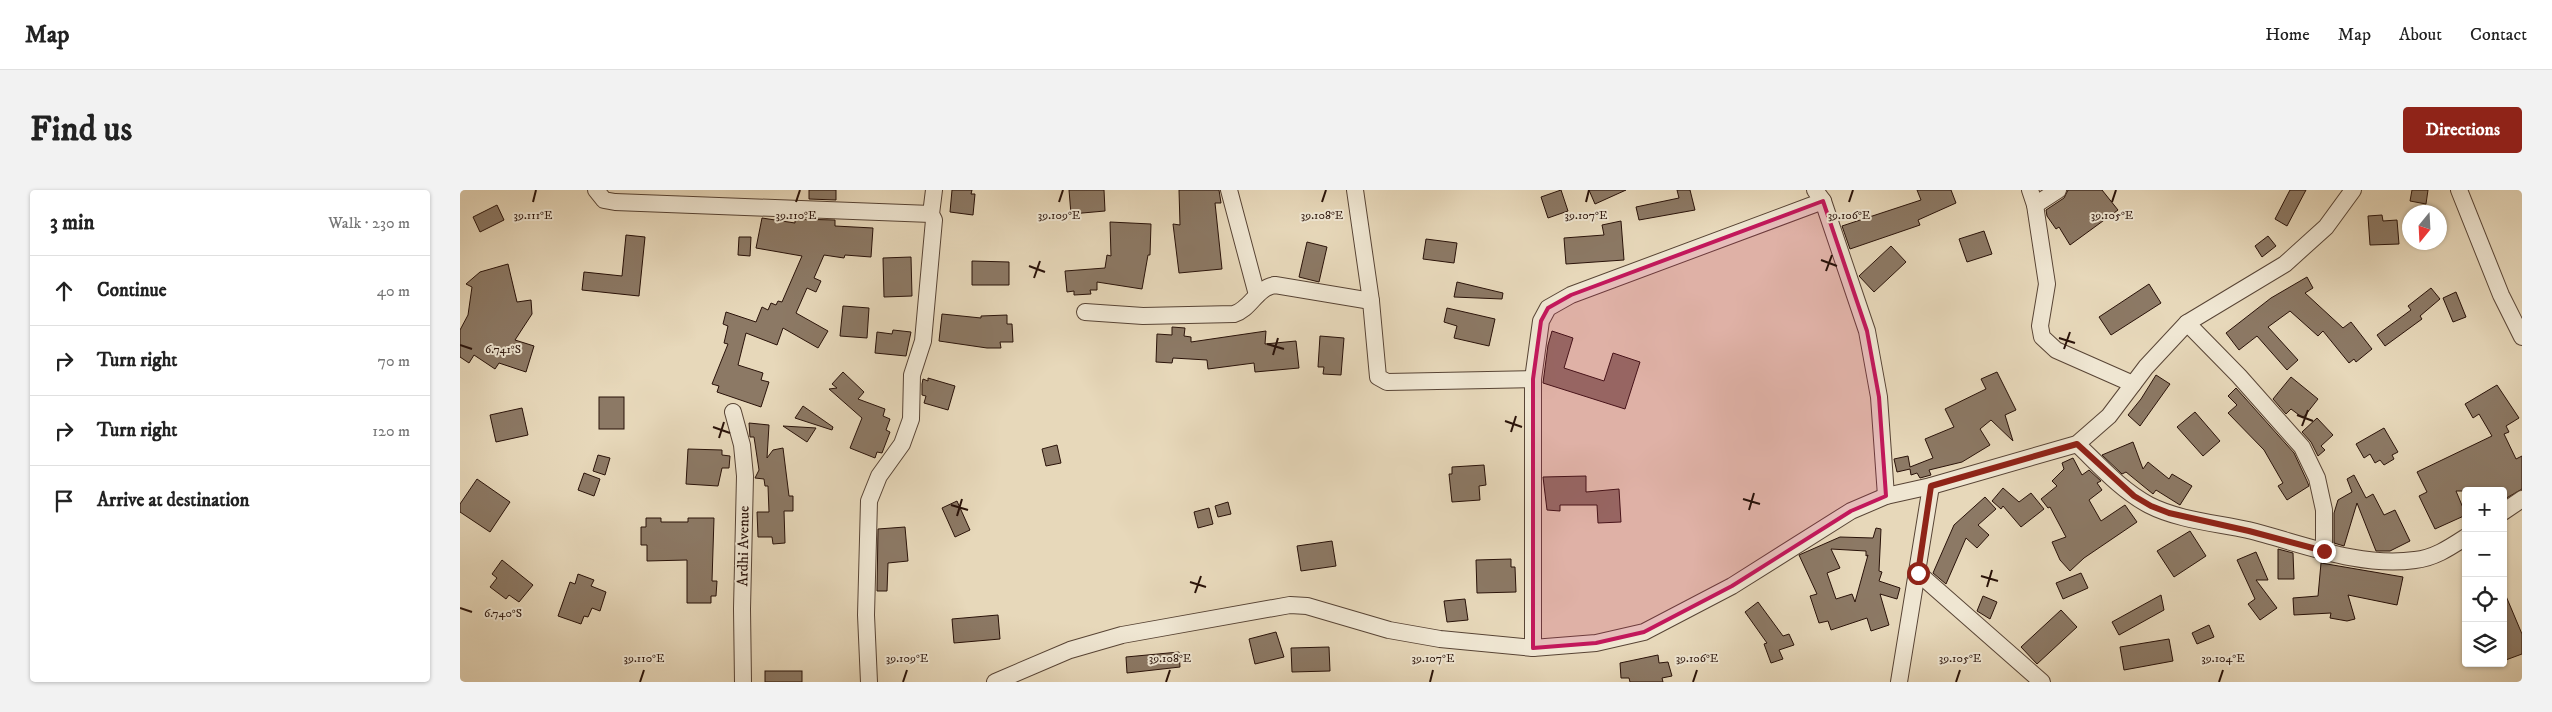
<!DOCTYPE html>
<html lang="en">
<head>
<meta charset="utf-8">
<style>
  body { margin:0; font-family:"IM FELL DW Pica",serif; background:#f2f2f2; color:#222 }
  .controls { position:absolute; right:15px; bottom:15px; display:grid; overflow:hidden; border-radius:5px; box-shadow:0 1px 4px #0004 }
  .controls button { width:45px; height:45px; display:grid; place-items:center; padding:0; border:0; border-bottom:1px solid #e0e0e0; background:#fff; color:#222; font:25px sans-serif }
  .compass { position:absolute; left:1942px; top:15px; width:45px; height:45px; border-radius:50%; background:#fff; box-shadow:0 1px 4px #0004; rotate:198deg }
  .stop { position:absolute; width:15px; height:15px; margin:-11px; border:4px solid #8f2418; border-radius:50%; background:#fff }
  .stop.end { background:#8f2418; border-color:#fff; box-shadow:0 1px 5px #0008 }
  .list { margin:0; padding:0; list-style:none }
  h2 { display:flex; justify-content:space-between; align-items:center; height:65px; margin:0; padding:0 20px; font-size:21px }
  h2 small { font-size:16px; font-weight:400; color:#767676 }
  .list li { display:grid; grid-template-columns:32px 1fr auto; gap:15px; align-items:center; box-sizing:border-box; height:70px; padding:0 20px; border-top:1px solid #e0e0e0 }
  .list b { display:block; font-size:19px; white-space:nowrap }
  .list em { font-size:16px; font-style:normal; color:#767676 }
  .icon { flex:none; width:28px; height:28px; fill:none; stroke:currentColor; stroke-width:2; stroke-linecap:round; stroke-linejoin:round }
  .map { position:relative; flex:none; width:2062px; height:492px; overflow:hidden; border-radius:5px }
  header { display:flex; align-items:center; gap:30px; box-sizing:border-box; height:70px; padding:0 25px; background:#fff; border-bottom:1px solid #e0e0e0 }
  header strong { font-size:24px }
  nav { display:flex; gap:28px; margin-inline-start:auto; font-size:18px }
  .intro { display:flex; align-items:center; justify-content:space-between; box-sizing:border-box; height:120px; padding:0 30px }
  h1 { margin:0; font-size:35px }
  .button { padding:12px 22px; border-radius:5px; background:#8f2418; color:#fff; font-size:18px; font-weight:700 }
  main { display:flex; gap:30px; padding:0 30px }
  aside { flex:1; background:#fff; border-radius:5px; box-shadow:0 1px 4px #0004 }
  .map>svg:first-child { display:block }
</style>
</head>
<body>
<header>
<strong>Map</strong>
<nav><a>Home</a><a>Map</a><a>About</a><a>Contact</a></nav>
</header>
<div class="intro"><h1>Find us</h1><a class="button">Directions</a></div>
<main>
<aside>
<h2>3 min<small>Walk · 230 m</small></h2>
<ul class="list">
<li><svg class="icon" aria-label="ahead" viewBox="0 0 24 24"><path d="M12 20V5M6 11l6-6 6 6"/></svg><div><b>Continue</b></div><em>40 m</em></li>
<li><svg class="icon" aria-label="right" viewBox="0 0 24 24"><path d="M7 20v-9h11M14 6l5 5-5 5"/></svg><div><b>Turn right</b></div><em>70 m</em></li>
<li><svg class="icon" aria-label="right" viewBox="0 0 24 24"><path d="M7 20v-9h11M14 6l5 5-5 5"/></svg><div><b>Turn right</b></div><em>120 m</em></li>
<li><svg class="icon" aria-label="arrive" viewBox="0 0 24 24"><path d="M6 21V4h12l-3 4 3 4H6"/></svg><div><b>Arrive at destination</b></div></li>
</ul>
</aside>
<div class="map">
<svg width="2062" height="492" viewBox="0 0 2062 492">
  <rect width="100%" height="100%" fill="#e7d8ba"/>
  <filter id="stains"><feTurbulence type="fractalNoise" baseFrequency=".004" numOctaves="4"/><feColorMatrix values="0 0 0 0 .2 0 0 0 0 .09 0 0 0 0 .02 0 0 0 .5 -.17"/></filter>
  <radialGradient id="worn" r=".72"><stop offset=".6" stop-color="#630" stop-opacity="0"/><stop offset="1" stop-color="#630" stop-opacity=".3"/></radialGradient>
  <g fill="#8c7965" stroke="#291209" fill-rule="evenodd">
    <path d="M349 0H376V10L349 9Z"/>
    <path d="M492 0H512L511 4H515L513 25 490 22Z"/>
    <path d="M609 0H644L645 21 611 24Z"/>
    <path d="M719 0H759L761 13H755L762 79 719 83 713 34 720 35Z"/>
    <path d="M1101 0 1108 21 1088 28 1081 7Z"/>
    <path d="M1129 0H1166L1135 14Z"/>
    <path d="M1217 0H1230L1235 20 1179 30 1176 17 1219 8Z"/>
    <path d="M1457 0H1491L1496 13 1458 30 1460 35 1390 59 1382 36 1461 10Z"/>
    <path d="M1608 0H1642L1658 20 1610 55 1599 37 1596 39 1587 26 1586 20 1604 8Z"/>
    <path d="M1830 0H1846L1827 36 1815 29Z"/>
    <path d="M1952 0H1968L1966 14 1950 11Z"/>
    <path d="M37 15 44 30 20 42 13 27Z"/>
    <path d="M1922 25 1923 31 1937 30 1939 54 1910 55 1908 26Z"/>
    <path d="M302 28 335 33V29L375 30V36L413 38 411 67 385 65 384 68 364 65 354 88 361 91 356 102 347 98 336 123 368 141 358 158 323 138 317 155 286 143 278 175 303 183 301 190 309 192 301 217 257 202 259 196 252 194 268 154 264 153 268 136 263 134 266 122 296 132 302 117 308 120 311 113 316 115 318 111 322 112 342 66 296 58Z"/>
    <path d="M1161 31 1164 70 1106 74 1104 48 1144 45 1142 35Z"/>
    <path d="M650 32 691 34 690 65H688L682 99 637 92V100H630L631 104 614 105V101L607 102 605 81 645 78 647 65 651 66Z"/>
    <path d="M1524 41 1532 64 1507 72 1499 49Z"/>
    <path d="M166 45 185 47 179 106 122 100 124 82 162 86Z"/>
    <path d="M1808 46 1816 56 1802 67 1795 56Z"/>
    <path d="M279 47H291L290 66 278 65Z"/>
    <path d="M966 49 997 53 994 73 963 69Z"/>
    <path d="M847 52 867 57 859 92 839 87Z"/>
    <path d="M1431 56 1446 72 1414 102 1399 86Z"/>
    <path d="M451 67 452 106 424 107 423 68Z"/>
    <path d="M512 71 549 72V95H512Z"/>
    <path d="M48 74 57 112 71 110 72 124 55 150 74 156 66 182 39 173 35 179 14 165 9 173 0 167V140L8 125 12 97 6 94 20 82Z"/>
    <path d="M1847 87 1853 98 1845 103 1883 138 1891 132 1912 159 1896 172 1894 169 1889 173 1863 141 1858 146 1830 121 1808 137 1838 170 1827 180 1797 146 1779 160 1766 143 1811 108Z"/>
    <path d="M997 92 1043 103 1042 109 994 107Z"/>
    <path d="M1689 94 1701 113 1651 145 1639 127Z"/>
    <path d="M1971 98 1980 109 1960 126 1962 129 1925 156 1917 145 1951 120 1948 116Z"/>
    <path d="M1996 102 2006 127 1993 132 1983 108Z"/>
    <path d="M383 116 409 118 407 148 380 146Z"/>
    <path d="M987 118 1035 129 1029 156 994 148 997 136 984 132Z"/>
    <path d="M482 124 521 128V126L547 125V134H552L553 152H540L541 158H527L479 151Z"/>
    <path d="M712 137 725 138 724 146 731 147V152L806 141 805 154 836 151 839 178 795 182 794 173 748 179 747 170 713 168 712 173 696 172 697 144 712 145Z"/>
    <path d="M433 140 451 142 446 166 415 163 417 142 432 144Z"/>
    <path d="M1092 141 1113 148 1104 178 1144 191 1153 163 1180 172 1165 219 1083 193 1088 155Z"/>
    <path d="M860 146 884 148 881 185 863 184 864 177H858Z"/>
    <path d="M383 182 404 202 398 209 425 219 423 226 430 229 426 240 430 242 422 263 417 262 415 268 390 258 402 228 369 199 377 198 372 194Z"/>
    <path d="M1537 182 1556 220 1545 225 1553 251 1531 230 1520 239 1530 255 1502 272 1469 280 1471 285 1460 288 1457 283 1451 285 1450 279 1437 282 1434 269 1448 266 1450 277 1473 268 1465 249 1494 237 1485 219 1526 199 1521 189Z"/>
    <path d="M1696 185 1710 194 1680 236 1668 225 1681 209Z"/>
    <path d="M1831 187 1858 209 1843 228 1831 219 1826 224 1813 209Z"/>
    <path d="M468 188 495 196 488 220 464 213 466 206 462 205V194L463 189 468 191Z"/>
    <path d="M2037 195 2059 228 2046 236 2049 242 2044 244 2056 269 2062 266V299L2043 310V301H1996L2006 325 1975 339 1959 306 1967 302 1957 282 2032 246 2019 224 2013 228 2005 214Z"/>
    <path d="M1776 198 1834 263 1847 291 1849 296 1827 310 1818 296 1823 293 1804 260 1768 223 1777 215 1768 206Z"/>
    <rect x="139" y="207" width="25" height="32"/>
    <path d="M343 216 373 237 372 240 335 228Z"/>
    <path d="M62 218 68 245 36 252 30 225Z"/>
    <path d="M1735 222 1760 251 1743 266 1717 237Z"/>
    <path d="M1857 228 1873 245 1861 256 1865 260 1858 266 1851 252 1842 242Z"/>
    <path d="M289 233 309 235 307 268 313 260 323 258 329 306H333V321H324L325 353 313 354 312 347H298L297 322H309L308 296H305L304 289 295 288 299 280 294 247H290Z"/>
    <path d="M323 236 356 238 347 252Z"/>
    <path d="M1924 238 1938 262 1932 265 1934 269 1924 275 1920 270 1915 273 1910 264 1904 268 1896 254Z"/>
    <path d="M1673 252 1683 279 1688 272 1709 289 1712 284 1732 296 1720 315 1696 300 1693 304 1666 282 1662 284 1642 265Z"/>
    <path d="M597 255 601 273 586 276 582 259Z"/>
    <path d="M228 259 262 260V265L270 266 269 278H262L258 296 226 294Z"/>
    <path d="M138 265 150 268 145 285 133 281Z"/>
    <path d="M1613 268 1622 285 1629 280 1641 291 1637 293 1642 300 1629 310 1641 331 1665 315 1677 332 1624 368 1610 381 1600 370 1592 352 1606 347 1590 317 1588 318 1581 309 1597 296 1592 291 1604 279 1602 273Z"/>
    <path d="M1024 275 1026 295 1019 296 1020 310 992 312 989 284H992V277Z"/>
    <path d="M124 283 140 289 134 306 118 300Z"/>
    <path d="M1894 285 1906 308 1913 304 1924 325 1935 320 1950 351 1930 361H1916L1897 313 1884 356 1874 353V323L1878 310 1892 302 1887 289Z"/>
    <path d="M1126 286V302L1159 299 1161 332 1138 333 1137 315H1100V321L1087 320 1083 287Z"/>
    <path d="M17 289 50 312 30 342 0 322V314Z"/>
    <path d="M1543 298 1559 312 1571 303 1584 319 1561 337 1543 316 1541 319 1532 311Z"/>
    <path d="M1525 307 1536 319 1518 335 1529 345 1517 358 1506 348 1486 394 1473 383 1494 335Z"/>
    <path d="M497 311 510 340 495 347 482 318Z"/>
    <path d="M768 312 771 324 758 327 755 316Z"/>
    <path d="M749 318 753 334 738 338 734 322Z"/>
    <path d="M186 328H201V332H228V328H254L252 391H257L256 406H251V413H227V370L187 371V355H181V337H186Z"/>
    <path d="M445 337 448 371 428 373 427 401H417L418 339Z"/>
    <path d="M1416 338 1421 339 1419 381 1422 382 1419 391 1440 398 1437 409 1420 404 1429 435 1411 441 1407 428 1371 440 1368 431 1359 433 1350 406 1357 404 1339 365 1380 347 1413 348ZM1371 359 1406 361V366L1408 365 1395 412 1392 404 1376 409 1367 383 1380 378Z"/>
    <path d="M1730 341 1746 366 1714 387 1697 361Z"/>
    <path d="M872 351 876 376 841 381 837 356Z"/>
    <path d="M1818 359 1833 363 1834 389H1818Z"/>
    <path d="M1796 362 1808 390H1796L1817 418 1800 430 1788 414 1795 409 1777 370Z"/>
    <path d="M1051 369V377H1055L1056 402 1017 403 1016 370Z"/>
    <path d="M42 370 73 395 59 412 49 405 46 409 30 397 37 388 32 384Z"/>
    <path d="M1861 373 1943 387 1937 415 1888 405 1895 429 1887 431 1870 428 1871 423 1834 425 1833 408 1858 406Z"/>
    <path d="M1621 383 1628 398 1603 409 1596 393Z"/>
    <path d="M118 384 134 390 131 396 146 402 140 421 132 418 128 427 124 426 121 434 98 426 110 392 115 394Z"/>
    <path d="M2043 399 2062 444V464L2043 471Z"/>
    <path d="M1701 405 1704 420 1659 445 1652 432Z"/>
    <path d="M1523 406 1537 412 1530 429 1517 421Z"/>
    <path d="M1005 409 1008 430 987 432 984 411Z"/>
    <path d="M1298 412 1323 446 1329 444 1334 455 1319 460 1323 469 1311 473 1304 454 1307 453 1285 422Z"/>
    <path d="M1601 420 1617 437 1577 474 1561 457Z"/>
    <path d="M538 425 540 449 494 453 492 429Z"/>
    <path d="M1749 435 1754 447 1737 454 1732 443Z"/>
    <path d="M816 442 824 467 795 474 789 449Z"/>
    <path d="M1709 449 1713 471 1664 480 1660 457Z"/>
    <path d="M869 457 870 481 832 482 831 458Z"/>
    <path d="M719 462 720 477 667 483 666 467Z"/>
    <path d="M1198 465 1199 473 1208 472 1212 486 1202 488 1203 492H1170L1169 488H1161L1160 473Z"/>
    <rect x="305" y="481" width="37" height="11"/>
  </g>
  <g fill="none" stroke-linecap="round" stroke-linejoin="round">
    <defs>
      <g id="minor">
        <path d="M136 0 144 10 155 12 471 24"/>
        <path d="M769 0 797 105"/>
        <path d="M895 0 911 111 918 187 927 192 1073 189"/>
        <path d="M1355 0 1363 11 1407 141 1419 207 1426 306"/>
        <path d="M1570 0 1575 15 1587 94 1580 136 1582 147 1596 160 1673 194"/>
        <path d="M1999 0 2041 105 2062 147"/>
        <path d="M1575 15 1598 0"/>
        <path d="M625 122 683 126 774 124C791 119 796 98 815 95L911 111"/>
        <path d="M1727 133 1779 186 1842 257 1857 288 1864 320V361"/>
        <path d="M273 222 282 255 285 286 282 419 283 492"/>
        <path d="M1617 254C1639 275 1661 300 1689 315 1718 330 1756 333 1788 340 1841 353 1899 378 1955 370 1974 368 1989 358 2006 347"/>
        <path d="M2043 322 2062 309"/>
        <path d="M1458 383 1582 492"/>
        <path d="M1073 458V189L1081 131 1088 118 1111 105 1363 11"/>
        <path d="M409 492 406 425 409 311 419 286 442 254 451 229 452 185 463 151 474 30 471 24 474 0"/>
        <path d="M535 492 610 460 662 445 830 415 847 416 929 440 980 449 1073 458 1136 453 1184 442 1272 396 1391 321 1426 306 1471 296 1617 254 1649 226 1686 177 1727 133 1825 74 1866 37 1893 0"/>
        <path d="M1439 492 1471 296"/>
      </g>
    </defs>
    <use href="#minor" stroke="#584435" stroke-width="18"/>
    <use href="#minor" stroke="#efe6d2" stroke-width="16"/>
  </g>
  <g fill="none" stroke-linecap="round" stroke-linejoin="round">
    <path stroke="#8f2418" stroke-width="6" d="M1458 383 1471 296 1617 254 1674 306 1691 316 1709 323 1789 341 1864 361"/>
  </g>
  <path fill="#c2185b" fill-opacity="0.2" stroke="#c2185b" stroke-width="4" stroke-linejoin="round" d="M1363 11 1407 141 1419 207 1426 306 1391 321 1272 396 1184 442 1136 453 1073 458V189L1081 131 1088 118 1111 105Z"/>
  <path fill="none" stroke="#291209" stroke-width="2" d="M73 12 76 0M336 12 340 0M599 12 603 0M862 12 866 0M1126 12 1129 0M1389 12 1393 0M1652 12 1656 0M1361 70 1377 76M569 76 585 82M1366 81 1372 65M574 88 580 71M1599 148 1615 153M807 154 824 159M0 155 12 159M1604 159 1610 142M813 165 818 148M1837 225 1853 231M1045 231 1062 237M1842 236 1848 220M253 237 270 243M1051 242 1056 226M259 248 264 232M1283 309 1300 314M491 315 508 320M1289 320 1294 303M497 326 502 309M1521 386 1538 391M730 392 746 397M1527 397 1532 380M735 403 741 386M0 418 12 422M180 492 184 480M443 492 447 480M706 492 710 480M970 492 973 480M1233 492 1237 480M1496 492 1500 480M1759 492 1763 480"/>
  <g text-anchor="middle" stroke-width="4" stroke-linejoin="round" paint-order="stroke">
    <g font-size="15" fill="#291209" stroke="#efe6d2">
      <text transform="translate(283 356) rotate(-89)" y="5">Ardhi Avenue</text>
    </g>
  </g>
  <g font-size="12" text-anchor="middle" fill="#291209" stroke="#efe6d2" stroke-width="4" stroke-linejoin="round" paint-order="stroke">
    <text x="73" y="29">39.111°E</text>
    <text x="336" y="29">39.110°E</text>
    <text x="599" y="29">39.109°E</text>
    <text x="862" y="29">39.108°E</text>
    <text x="1126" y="29">39.107°E</text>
    <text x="1389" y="29">39.106°E</text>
    <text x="1652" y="29">39.105°E</text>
    <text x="43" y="163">6.741°S</text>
    <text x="43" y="427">6.740°S</text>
    <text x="184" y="472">39.110°E</text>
    <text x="447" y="472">39.109°E</text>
    <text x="710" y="472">39.108°E</text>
    <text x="973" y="472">39.107°E</text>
    <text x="1237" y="472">39.106°E</text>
    <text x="1500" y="472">39.105°E</text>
    <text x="1763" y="472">39.104°E</text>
  </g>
  <rect width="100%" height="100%" filter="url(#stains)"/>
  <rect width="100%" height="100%" fill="url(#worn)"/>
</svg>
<div class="controls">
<button>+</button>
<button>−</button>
<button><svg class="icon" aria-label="locate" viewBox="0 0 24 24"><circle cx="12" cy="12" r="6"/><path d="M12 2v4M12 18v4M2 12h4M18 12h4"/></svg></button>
<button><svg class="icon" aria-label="layers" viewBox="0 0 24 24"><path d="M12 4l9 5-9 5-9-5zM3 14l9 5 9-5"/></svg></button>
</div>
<svg class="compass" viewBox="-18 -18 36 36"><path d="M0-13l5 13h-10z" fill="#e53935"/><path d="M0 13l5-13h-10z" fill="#767676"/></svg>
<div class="stop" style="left:1458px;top:383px"></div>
<div class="stop end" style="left:1864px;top:361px"></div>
</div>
</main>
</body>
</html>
